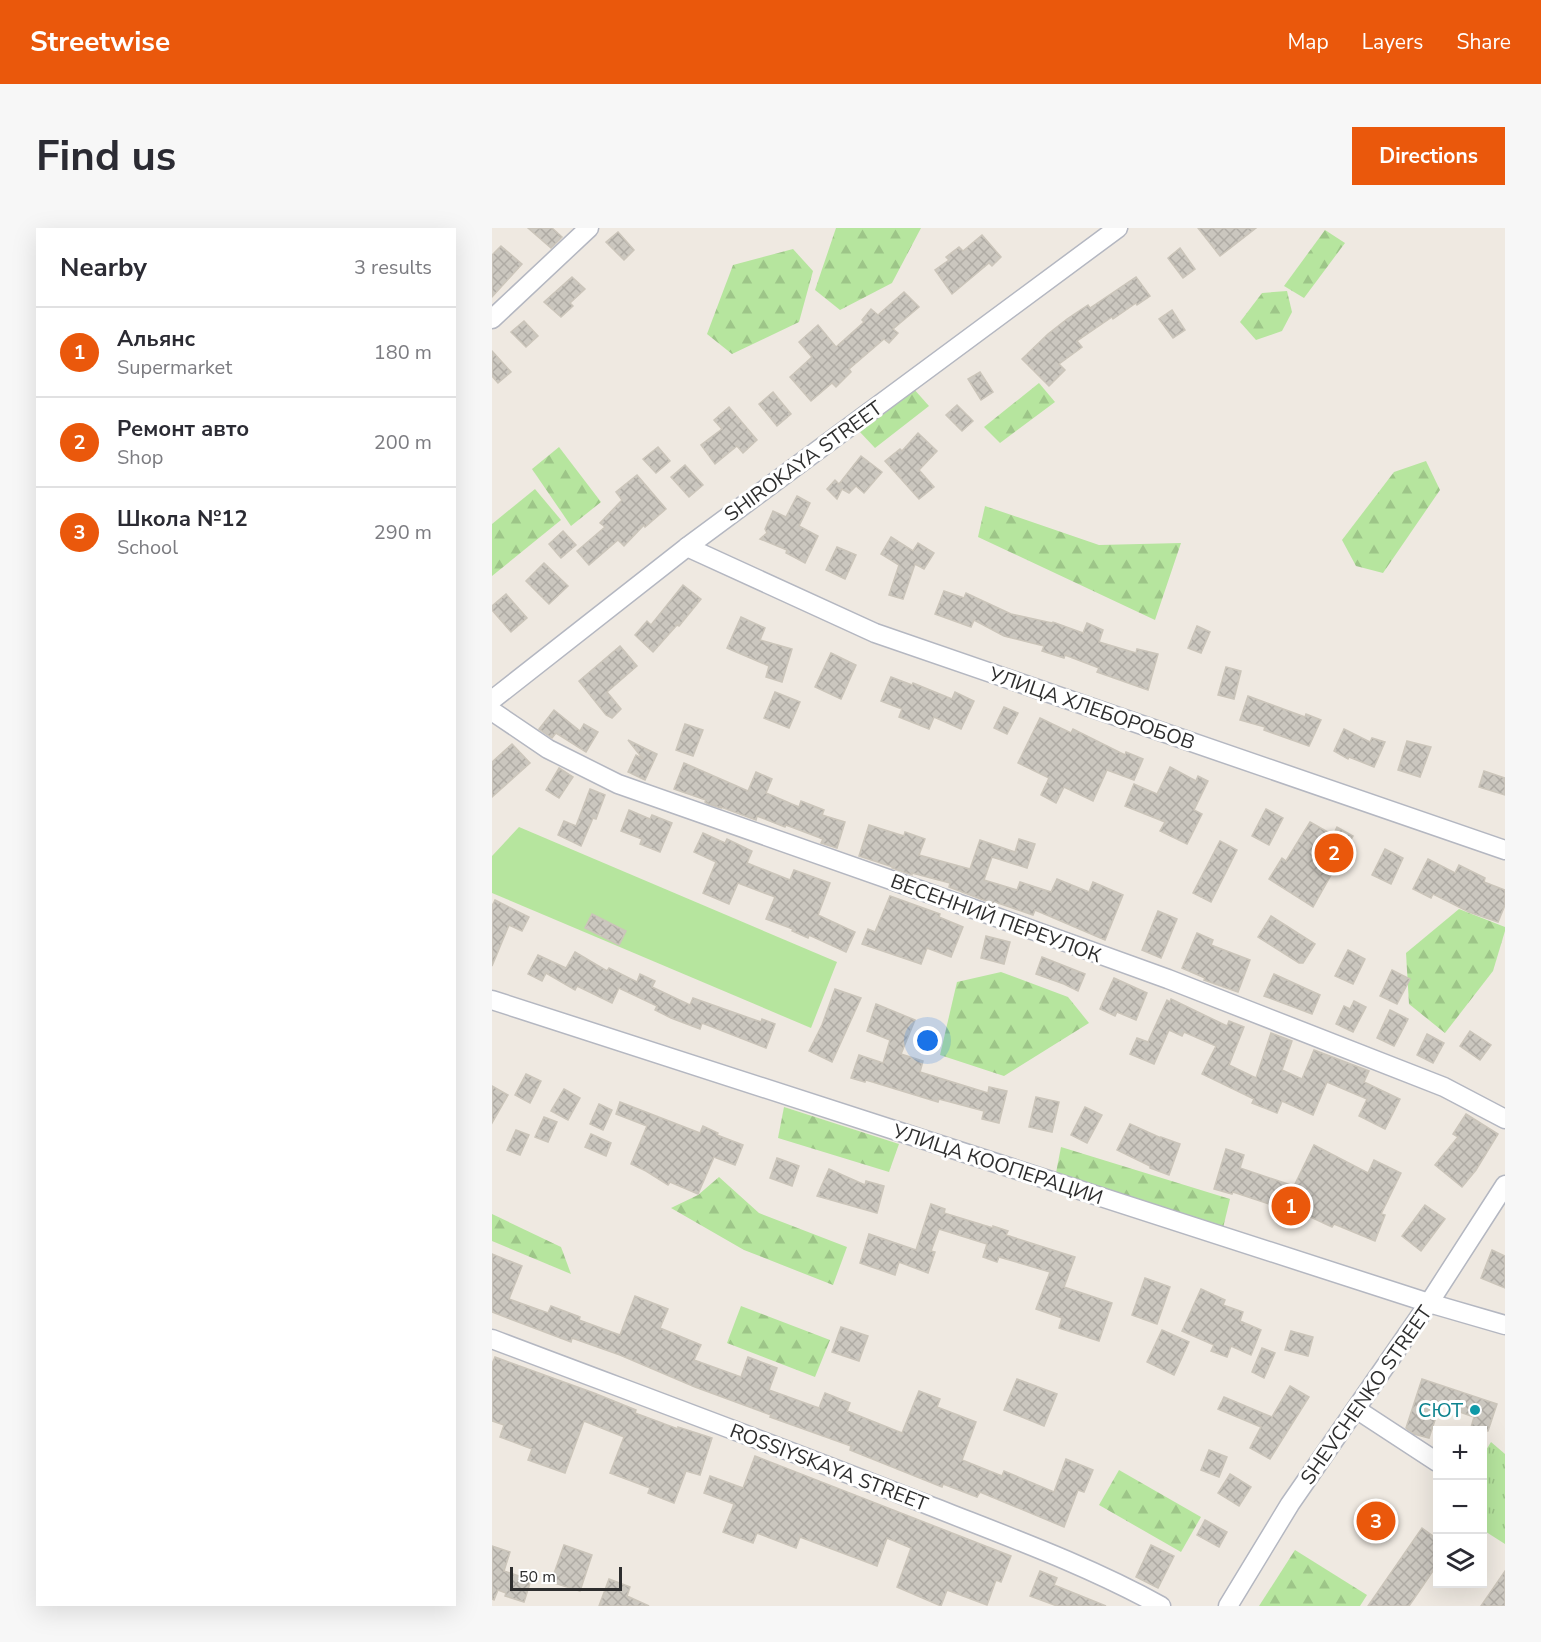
<!DOCTYPE html>
<html lang="en">
<head>
<meta charset="utf-8">
<style>
  body { margin:0; font-family:"Nunito Sans",sans-serif; background:#f7f7f7; color:#2b2b33 }
  .controls { position:absolute; right:18px; bottom:18px; display:grid; overflow:hidden; border-radius:0px; box-shadow:0 6px 24px #0002 }
  .controls button { width:54px; height:54px; display:grid; place-items:center; padding:0; border:0; border-bottom:2px solid #e1e1e2; background:#fff; color:#2b2b33; font:30px sans-serif }
  .scale { position:absolute; left:18px; bottom:15px; width:112px; box-sizing:border-box; padding-left:6px; border:3px solid #2e2e2e; border-top:0; font-size:16px; line-height:21px; white-space:nowrap; color:#2e2e2e; -webkit-text-stroke:4px #fff; paint-order:stroke }
  .you { position:absolute; left:436px; top:813px; width:21px; height:21px; margin:-15px; border:4px solid #fff; border-radius:50%; background:#1a73e8; box-shadow:0 0 0 9px #1a73e833 }
  .badge { display:grid; place-items:center; width:39px; height:39px; border-radius:50%; background:#ea580c; color:#fff; font-size:20px; font-weight:700 }
  .pin { position:absolute; translate:-50% -50%; border:3px solid #fff; box-shadow:0 2px 6px #0006 }
  .list { margin:0; padding:0; list-style:none }
  h2 { display:flex; justify-content:space-between; align-items:center; height:78px; margin:0; padding:0 24px; font-size:26px }
  h2 small { font-size:20px; font-weight:400; color:#7c7c81 }
  .list li { display:grid; grid-template-columns:39px 1fr auto; gap:18px; align-items:center; box-sizing:border-box; height:90px; padding:0 24px; border-top:2px solid #e1e1e2 }
  .list b { display:block; font-size:22px; white-space:nowrap }
  .list p { margin:0; font-size:20px; white-space:nowrap; color:#7c7c81 }
  .list em { font-size:20px; font-style:normal; color:#7c7c81 }
  .icon { flex:none; width:33px; height:33px; fill:none; stroke:currentColor; stroke-width:2; stroke-linecap:round; stroke-linejoin:round }
  .map { position:relative; flex:none; width:1013px; height:1378px; overflow:hidden; border-radius:0px }
  header { display:flex; align-items:center; gap:36px; box-sizing:border-box; height:84px; padding:0 30px; background:#ea580c; color:#fff }
  header strong { font-size:28px }
  nav { display:flex; gap:33px; margin-inline-start:auto; font-size:21px }
  .intro { display:flex; align-items:center; justify-content:space-between; box-sizing:border-box; height:144px; padding:0 36px }
  h1 { margin:0; font-size:42px }
  .button { padding:15px 27px; border-radius:0px; background:#ea580c; color:#fff; font-size:21px; font-weight:700 }
  main { display:flex; gap:36px; padding:0 36px }
  aside { flex:1; background:#fff; border-radius:0px; box-shadow:0 6px 24px #0002 }
  .map>svg:first-child { display:block }
</style>
</head>
<body>
<header>
<strong>Streetwise</strong>
<nav><a>Map</a><a>Layers</a><a>Share</a></nav>
</header>
<div class="intro"><h1>Find us</h1><a class="button">Directions</a></div>
<main>
<aside>
<h2>Nearby<small>3 results</small></h2>
<ul class="list">
<li><span class="badge">1</span><div><b>Альянс</b><p>Supermarket</p></div><em>180 m</em></li>
<li><span class="badge">2</span><div><b>Ремонт авто</b><p>Shop</p></div><em>200 m</em></li>
<li><span class="badge">3</span><div><b>Школа №12</b><p>School</p></div><em>290 m</em></li>
</ul>
</aside>
<div class="map">
<svg width="1013" height="1378" viewBox="0 0 1013 1378">
  <defs>
    <pattern id="forest-firs" width="22" height="20" patternUnits="userSpaceOnUse" patternTransform="scale(1.5)"><rect width="22" height="20" fill="#b6e59e"/><path d="M5 1l3.5 6h-7zM16 11l3.5 6h-7z" fill="#9dc588"/></pattern>
    <pattern id="park-tufts" width="24" height="20" patternUnits="userSpaceOnUse" patternTransform="scale(1.5)"><rect width="24" height="20" fill="#b6e59e"/><path d="M3 7l-1-3M5 7V3M7 7l1-3M15 17l-1-3M17 17v-4M19 17l1-3" fill="none" stroke="#9dc588"/></pattern>
    <pattern id="building-cross-hatch" width="8" height="8" patternUnits="userSpaceOnUse" patternTransform="scale(1.5)"><rect width="8" height="8" fill="#cbc7bf"/><path d="M0 0l8 8M0 8l8-8" fill="none" stroke="#afaba4"/></pattern>
  </defs>
  <rect width="100%" height="100%" fill="#efe9e1"/>
  <g fill="url(#forest-firs)">
    <path d="M344 0H429L400 55 348 82 323 62Z"/>
    <path d="M833 2 853 15 812 70 792 58Z"/>
    <path d="M301 21 321 43 307 94 240 126 215 106 241 37Z"/>
    <path d="M795 63 800 84 790 103 764 112 748 94 770 65Z"/>
    <path d="M547 155 563 174 508 215 492 199Z"/>
    <path d="M421 160 437 178 383 220 367 203Z"/>
    <path d="M67 219 109 274 79 298 40 241Z"/>
    <path d="M934 233 948 262 891 345 864 338 850 312 902 244Z"/>
    <path d="M43 261 69 292 0 348V296Z"/>
    <path d="M493 278 607 317 689 315 663 392 486 309Z"/>
    <path d="M967 681 1013 699V703L1001 743 953 805 917 776 914 725Z"/>
    <path d="M509 744 576 769 597 795 512 848 448 827 465 754Z"/>
    <path d="M292 879 407 916 397 944 286 910Z"/>
    <path d="M569 919 738 971 731 1000 563 950Z"/>
    <path d="M227 949 267 985 355 1019 341 1057 252 1022 179 980 206 967Z"/>
    <path d="M0 986 69 1019 79 1046 0 1013Z"/>
    <path d="M249 1078 338 1112 323 1149 235 1115Z"/>
    <path d="M627 1242 709 1289 689 1324 607 1277Z"/>
    <path d="M803 1322 875 1367 868 1378H767Z"/>
  </g>
  <path fill="url(#park-tufts)" d="M999 1214 1013 1226V1316L991 1302V1227Z"/>
  <path fill="#b6e59e" d="M27 599 345 734 319 800 0 665V628Z"/>
  <g fill="url(#building-cross-hatch)" stroke="#cbc5ba" stroke-width="1.5">
    <path d="M36 0H60L70 9 59 20Z"/>
    <path d="M706 0H764L728 28Z"/>
    <path d="M126 4 142 22 132 32 114 14Z"/>
    <path d="M490 7 509 29 500 38 497 35 460 66 443 42 457 32 454 29 467 19 471 23Z"/>
    <path d="M9 18 30 36 0 69V27Z"/>
    <path d="M688 20 703 41 691 50 676 30Z"/>
    <path d="M80 49 93 61 78 75 81 78 69 89 52 74Z"/>
    <path d="M644 49 658 68 645 77 644 75 621 91 620 89 585 113 590 119 567 136 573 142 557 158 530 131 556 106 575 91 596 77 598 80Z"/>
    <path d="M412 64 427 79 401 101 406 105 397 115 392 111 357 141 359 144 344 159 340 155 319 173 298 149 320 129 307 114 326 97 344 119 372 94 370 92 379 81 386 87Z"/>
    <path d="M680 82 693 102 681 110 667 91Z"/>
    <path d="M32 93 46 108 34 119 19 104Z"/>
    <path d="M0 123 19 144 6 155 0 148Z"/>
    <path d="M488 144 501 164 489 172 476 151Z"/>
    <path d="M281 164 299 186 285 198 267 176Z"/>
    <path d="M465 177 481 193 470 203 454 187Z"/>
    <path d="M237 179 265 212 251 225 245 218 223 236 209 217 230 201 222 192Z"/>
    <path d="M426 205 445 223 427 242 442 259 427 271 393 233 408 221 410 223Z"/>
    <path d="M166 219 178 233 164 245 151 231Z"/>
    <path d="M369 228 390 244 372 265 364 258 357 265 350 261 345 271 335 261 343 252 347 256Z"/>
    <path d="M193 237 211 257 197 269 179 249Z"/>
    <path d="M145 247 174 281 153 299 152 297 132 318 126 312 97 337 85 323 113 299 108 295 130 272 124 264Z"/>
    <path d="M305 268 318 275 307 298 326 308 313 335 294 325 295 322 268 311 275 305 273 301 281 283 294 289Z"/>
    <path d="M71 303 84 317 69 330 57 316Z"/>
    <path d="M399 309 421 323 426 315 442 325 432 341 423 336 411 371 397 367 407 337 389 326Z"/>
    <path d="M345 319 364 327 353 351 334 342Z"/>
    <path d="M52 335 76 358 57 376 34 353Z"/>
    <path d="M191 357 209 371 187 398 185 397 161 424 143 407 155 393 159 397Z"/>
    <path d="M452 363 472 370 474 365 519 386 560 395 561 394 591 405 595 395 611 402 607 414 644 425 645 421 666 426 656 462 605 444 607 440 573 427 572 430 550 423 552 418 512 408 482 392 479 399 443 386Z"/>
    <path d="M14 366 35 390 19 404 0 382V378Z"/>
    <path d="M249 389 273 400 268 412 300 421 290 454 274 449 277 438 235 420Z"/>
    <path d="M705 398 718 404 709 425 696 420Z"/>
    <path d="M128 418 145 438 115 464 129 481 120 490 114 487 87 453Z"/>
    <path d="M339 425 364 437 349 471 323 459Z"/>
    <path d="M734 439 749 443 742 471 726 467Z"/>
    <path d="M399 449 420 457 421 455 460 471 463 464 482 473 469 501 442 489 437 501 407 489 410 481 389 473Z"/>
    <path d="M283 464 308 474 297 500 272 490Z"/>
    <path d="M756 468 813 489 814 486 829 492 817 518 772 502 773 499 748 492Z"/>
    <path d="M512 479 526 485 515 506 502 500Z"/>
    <path d="M62 482 88 503 92 496 106 504 94 524 64 505 60 510 47 501Z"/>
    <path d="M548 490 579 505 581 501 633 527 634 524 651 531 642 552 615 542 601 573 572 559 564 575 549 567 557 550 526 535Z"/>
    <path d="M193 496 211 502 201 528 184 522Z"/>
    <path d="M852 501 878 514 880 510 893 514 882 539 857 529 856 531 842 523Z"/>
    <path d="M136 512 165 526 153 552 136 544 144 527 151 531Z"/>
    <path d="M915 513 939 519 928 549 906 542Z"/>
    <path d="M20 516 38 535 0 569V534Z"/>
    <path d="M192 535 256 563 264 544 280 551 274 565 307 579 309 573 332 582 330 587 353 594 345 620 329 615 331 611 294 597 293 599 265 588 264 592 229 579V580L216 576 213 574 214 572 182 561Z"/>
    <path d="M678 539 704 553 706 548 716 553 702 582 710 586 695 616 668 603 673 594 633 578 642 556 665 566Z"/>
    <path d="M67 540 81 549 67 570 54 562Z"/>
    <path d="M992 543 1013 550V567L987 559Z"/>
    <path d="M98 561 113 567 104 591 101 590 89 618 66 607 72 593 84 598Z"/>
    <path d="M774 581 791 590 777 617 760 608Z"/>
    <path d="M137 582 158 591 160 587 180 595 168 624 148 616 150 611 129 603Z"/>
    <path d="M818 594 841 607 845 599 861 608 821 679 777 651 790 630 794 633Z"/>
    <path d="M377 597 412 608 413 604 433 611 427 627 478 641 488 612 523 624 527 611 543 616 535 640 500 629 492 652 525 662 528 654 559 664 565 651 597 664 601 654 631 667 613 712 543 682 541 687 503 674 502 676 457 659 458 655 420 645V647L400 640 401 639 367 628Z"/>
    <path d="M211 605 233 615 235 611 260 623 255 635 298 652 302 642 338 655 326 687 363 704 354 724 317 707 316 710 300 703 301 701 274 691 283 669 246 655 237 676 211 665 224 634 202 624Z"/>
    <path d="M728 613 745 622 719 674 701 665Z"/>
    <path d="M893 621 911 630 899 656 880 647Z"/>
    <path d="M936 631 963 645 967 637 993 650 992 654 1013 662V677L1006 694 977 684 941 666 939 670 921 661Z"/>
    <path d="M398 668 448 686 447 689 471 699 459 729 435 720 429 736 370 716 376 701 383 704Z"/>
    <path d="M3 672 37 689 30 703 17 697 0 738V678Z"/>
    <path d="M666 683 685 691 669 730 650 722Z"/>
    <path d="M100 686 134 703 127 717 93 700Z"/>
    <path d="M779 688 823 716 811 735H807L766 709Z"/>
    <path d="M705 705 721 712 719 717 758 732 746 764 712 752 713 750 690 740Z"/>
    <path d="M494 708 518 714 512 736 489 730Z"/>
    <path d="M856 722 873 731 861 756 843 748Z"/>
    <path d="M83 724 115 743 117 740 145 754 148 746 163 753 160 759 198 777 201 770 269 794 270 791 283 796 274 820 210 795 208 801 179 790 163 782 165 778 127 760 120 775 85 758 83 762 54 745 50 753 36 746 46 727 74 740Z"/>
    <path d="M550 729 593 746 586 763 572 756 544 746Z"/>
    <path d="M900 742 918 751 905 776 888 768Z"/>
    <path d="M782 746 828 767 820 786 772 768Z"/>
    <path d="M622 750 655 765 644 792 625 784 623 788 608 781Z"/>
    <path d="M343 761 369 770 340 834 317 823 330 797Z"/>
    <path d="M679 771 735 798 737 793 752 799 737 837 764 850 779 805 800 813 790 842 810 851 822 822 877 843 872 854 908 871 893 901 867 888 875 871 835 854 821 887 790 873 785 885 760 875 762 871 710 846 724 818 692 804 690 808 677 802 662 836 638 826 645 810 656 814 675 772 678 774Z"/>
    <path d="M862 773 874 779 861 804 844 796 852 778 858 781Z"/>
    <path d="M384 776 423 792 409 826 431 833 428 844 496 865 497 859 515 863 507 895 490 891 492 883 447 871 446 874 374 852 373 854 359 850 367 827 391 835 398 812 375 803Z"/>
    <path d="M898 782 916 791 902 818 885 810Z"/>
    <path d="M978 803 999 817 988 832 968 818Z"/>
    <path d="M935 806 952 815 941 835 925 827Z"/>
    <path d="M34 846 49 853 38 875 23 867Z"/>
    <path d="M0 858 16 867 0 895Z"/>
    <path d="M72 861 88 870 76 892 59 883Z"/>
    <path d="M544 869 567 874 560 904 537 899Z"/>
    <path d="M128 874 208 905 211 898 226 905 225 907 251 917 243 937 222 929 206 966 178 954 176 957 154 943 139 936 155 898 124 886Z"/>
    <path d="M107 876 120 882 111 902 98 896Z"/>
    <path d="M593 879 610 887 595 915 579 907Z"/>
    <path d="M974 886 1006 906 984 942 970 959 943 937 966 909 961 906Z"/>
    <path d="M52 889 65 894 56 914 43 909Z"/>
    <path d="M638 896 669 910V909L688 916 677 947 658 940V938L625 922Z"/>
    <path d="M24 902 37 907 28 927 15 922Z"/>
    <path d="M99 906 119 915 114 928 93 919Z"/>
    <path d="M822 917 876 945 882 932 909 945 889 986 893 987 883 1013 842 996 840 999 808 984 805 990 791 983 792 981 741 964 740 966 722 961 734 921 752 927 748 940 802 958Z"/>
    <path d="M285 930 307 938 300 958 278 950Z"/>
    <path d="M337 941 373 957 374 953 392 958 385 985 325 968Z"/>
    <path d="M439 976 453 981 452 985 501 1000V998L516 1003 514 1007 583 1029 572 1059 620 1075 607 1113 567 1100 570 1090 544 1081 558 1044 507 1029 505 1034 491 1029 495 1016 447 1001 439 1023 443 1024 436 1045 407 1034 403 1047 368 1035 377 1006 424 1022Z"/>
    <path d="M933 977 953 991 929 1023 910 1008Z"/>
    <path d="M1000 1022 1013 1028V1060L989 1050Z"/>
    <path d="M0 1026 30 1038 17 1071 56 1085 59 1078 88 1089 87 1092 128 1107 143 1068 176 1081 168 1100 209 1117 202 1132 249 1149 256 1129 285 1140 277 1162 327 1180 333 1165 358 1175 355 1183 410 1205 427 1163 448 1171 445 1179 484 1194 470 1232 510 1248 512 1243 562 1264 574 1231 601 1242 592 1264 586 1262 572 1299 488 1264 485 1269 451 1256 450 1259 358 1222 359 1218 278 1189 279 1187 203 1159 128 1127 80 1110 79 1114 0 1084Z"/>
    <path d="M653 1050 678 1059 665 1096 640 1087Z"/>
    <path d="M709 1061 733 1072 731 1077 751 1084 748 1093 769 1102 759 1127 739 1118 735 1129 719 1123 722 1117 690 1103Z"/>
    <path d="M349 1099 376 1108 367 1133 340 1124Z"/>
    <path d="M670 1102 697 1114 682 1147 655 1134Z"/>
    <path d="M799 1103 821 1109 816 1128 793 1122Z"/>
    <path d="M770 1120 783 1125 772 1150 760 1144Z"/>
    <path d="M3 1129 102 1165 144 1182 143 1185 186 1201V1199L220 1210 208 1247 194 1243 182 1275 156 1265 158 1260 118 1245 132 1209 92 1193 73 1245 36 1232 40 1221 8 1209 12 1197 0 1193V1136Z"/>
    <path d="M525 1151 565 1166 552 1198 512 1182Z"/>
    <path d="M930 1151 1005 1176 996 1203H978L982 1189 948 1177 937 1210 922 1206 914 1200Z"/>
    <path d="M798 1158 817 1169 778 1231 758 1220 769 1199 726 1181 732 1169 780 1189Z"/>
    <path d="M717 1222 735 1229 727 1249 709 1242Z"/>
    <path d="M263 1228 519 1328 509 1354 504 1352 495 1377 455 1362 449 1378 405 1359 419 1320 395 1310 385 1338 308 1309 304 1320 265 1305 261 1315 231 1304 242 1276 212 1265 218 1248 251 1260Z"/>
    <path d="M738 1246 759 1259 747 1278 726 1265Z"/>
    <path d="M713 1292 735 1304 727 1319 705 1307Z"/>
    <path d="M930 1300 945 1311V1337L917 1378H876Z"/>
    <path d="M72 1317 100 1327 88 1363 59 1354Z"/>
    <path d="M659 1317 682 1328 666 1360 644 1349Z"/>
    <path d="M0 1318 18 1324 12 1343 39 1352 32 1374 13 1368 14 1365 6 1362 2 1372 0 1371Z"/>
    <path d="M548 1343 565 1350 562 1357 614 1378H565L538 1368Z"/>
    <path d="M1013 1343V1378H989Z"/>
    <path d="M117 1351 138 1359 135 1368 157 1378H107Z"/>
  </g>
  <g fill="none" stroke-linecap="round" stroke-linejoin="round">
    <defs>
      <g id="minor">
        <path d="M0 91 97 0"/>
        <path d="M195 319 383 405 1013 622"/>
        <path d="M0 472 195 319 626 0"/>
        <path d="M0 483 56 521 126 556 493 685 676 751 952 859 1013 891"/>
        <path d="M0 772 937 1075 1013 1097"/>
        <path d="M0 1111C145 1166 292 1220 436 1277 514 1308 595 1337 669 1378"/>
        <path d="M864 1181 945 1234"/>
        <path d="M736 1378 798 1276 937 1075 1013 957"/>
      </g>
    </defs>
    <use href="#minor" stroke="#b4b7c1" stroke-width="21"/>
    <use href="#minor" stroke="#fff" stroke-width="18"/>
  </g>
  <circle fill="#0f9aa8" stroke="#fff" stroke-width="2" cx="983" cy="1182" r="6"/>
  <g text-anchor="middle" stroke-width="6" stroke-linejoin="round" paint-order="stroke">
    <g font-size="20" fill="#2e2e2e" stroke="#fff">
      <text transform="translate(311 233) rotate(-36)" y="7">SHIROKAYA STREET</text>
      <text transform="translate(600 480) rotate(19)" y="7">УЛИЦА ХЛЕБОРОБОВ</text>
      <text transform="translate(504 690) rotate(20)" y="7">ВЕСЕННИЙ ПЕРЕУЛОК</text>
      <text transform="translate(506 936) rotate(18)" y="7">УЛИЦА КООПЕРАЦИИ</text>
      <text transform="translate(874 1167) rotate(-55)" y="7">SHEVCHENKO STREET</text>
      <text transform="translate(337 1239) rotate(21)" y="7">ROSSIYSKAYA STREET</text>
    </g>
    <g font-size="20" fill="#0d838f" stroke="#fff" text-anchor="end">
      <text x="971" y="1189">СЮТ</text>
    </g>
  </g>
</svg>
<div class="controls">
<button>+</button>
<button>−</button>
<button><svg class="icon" aria-label="layers" viewBox="0 0 24 24"><path d="M12 4l9 5-9 5-9-5zM3 14l9 5 9-5"/></svg></button>
</div>
<div class="scale">50 m</div>
<div class="you"></div>
<div class="pin badge" style="left:799px;top:978px">1</div>
<div class="pin badge" style="left:842px;top:625px">2</div>
<div class="pin badge" style="left:884px;top:1293px">3</div>
</div>
</main>
</body>
</html>
